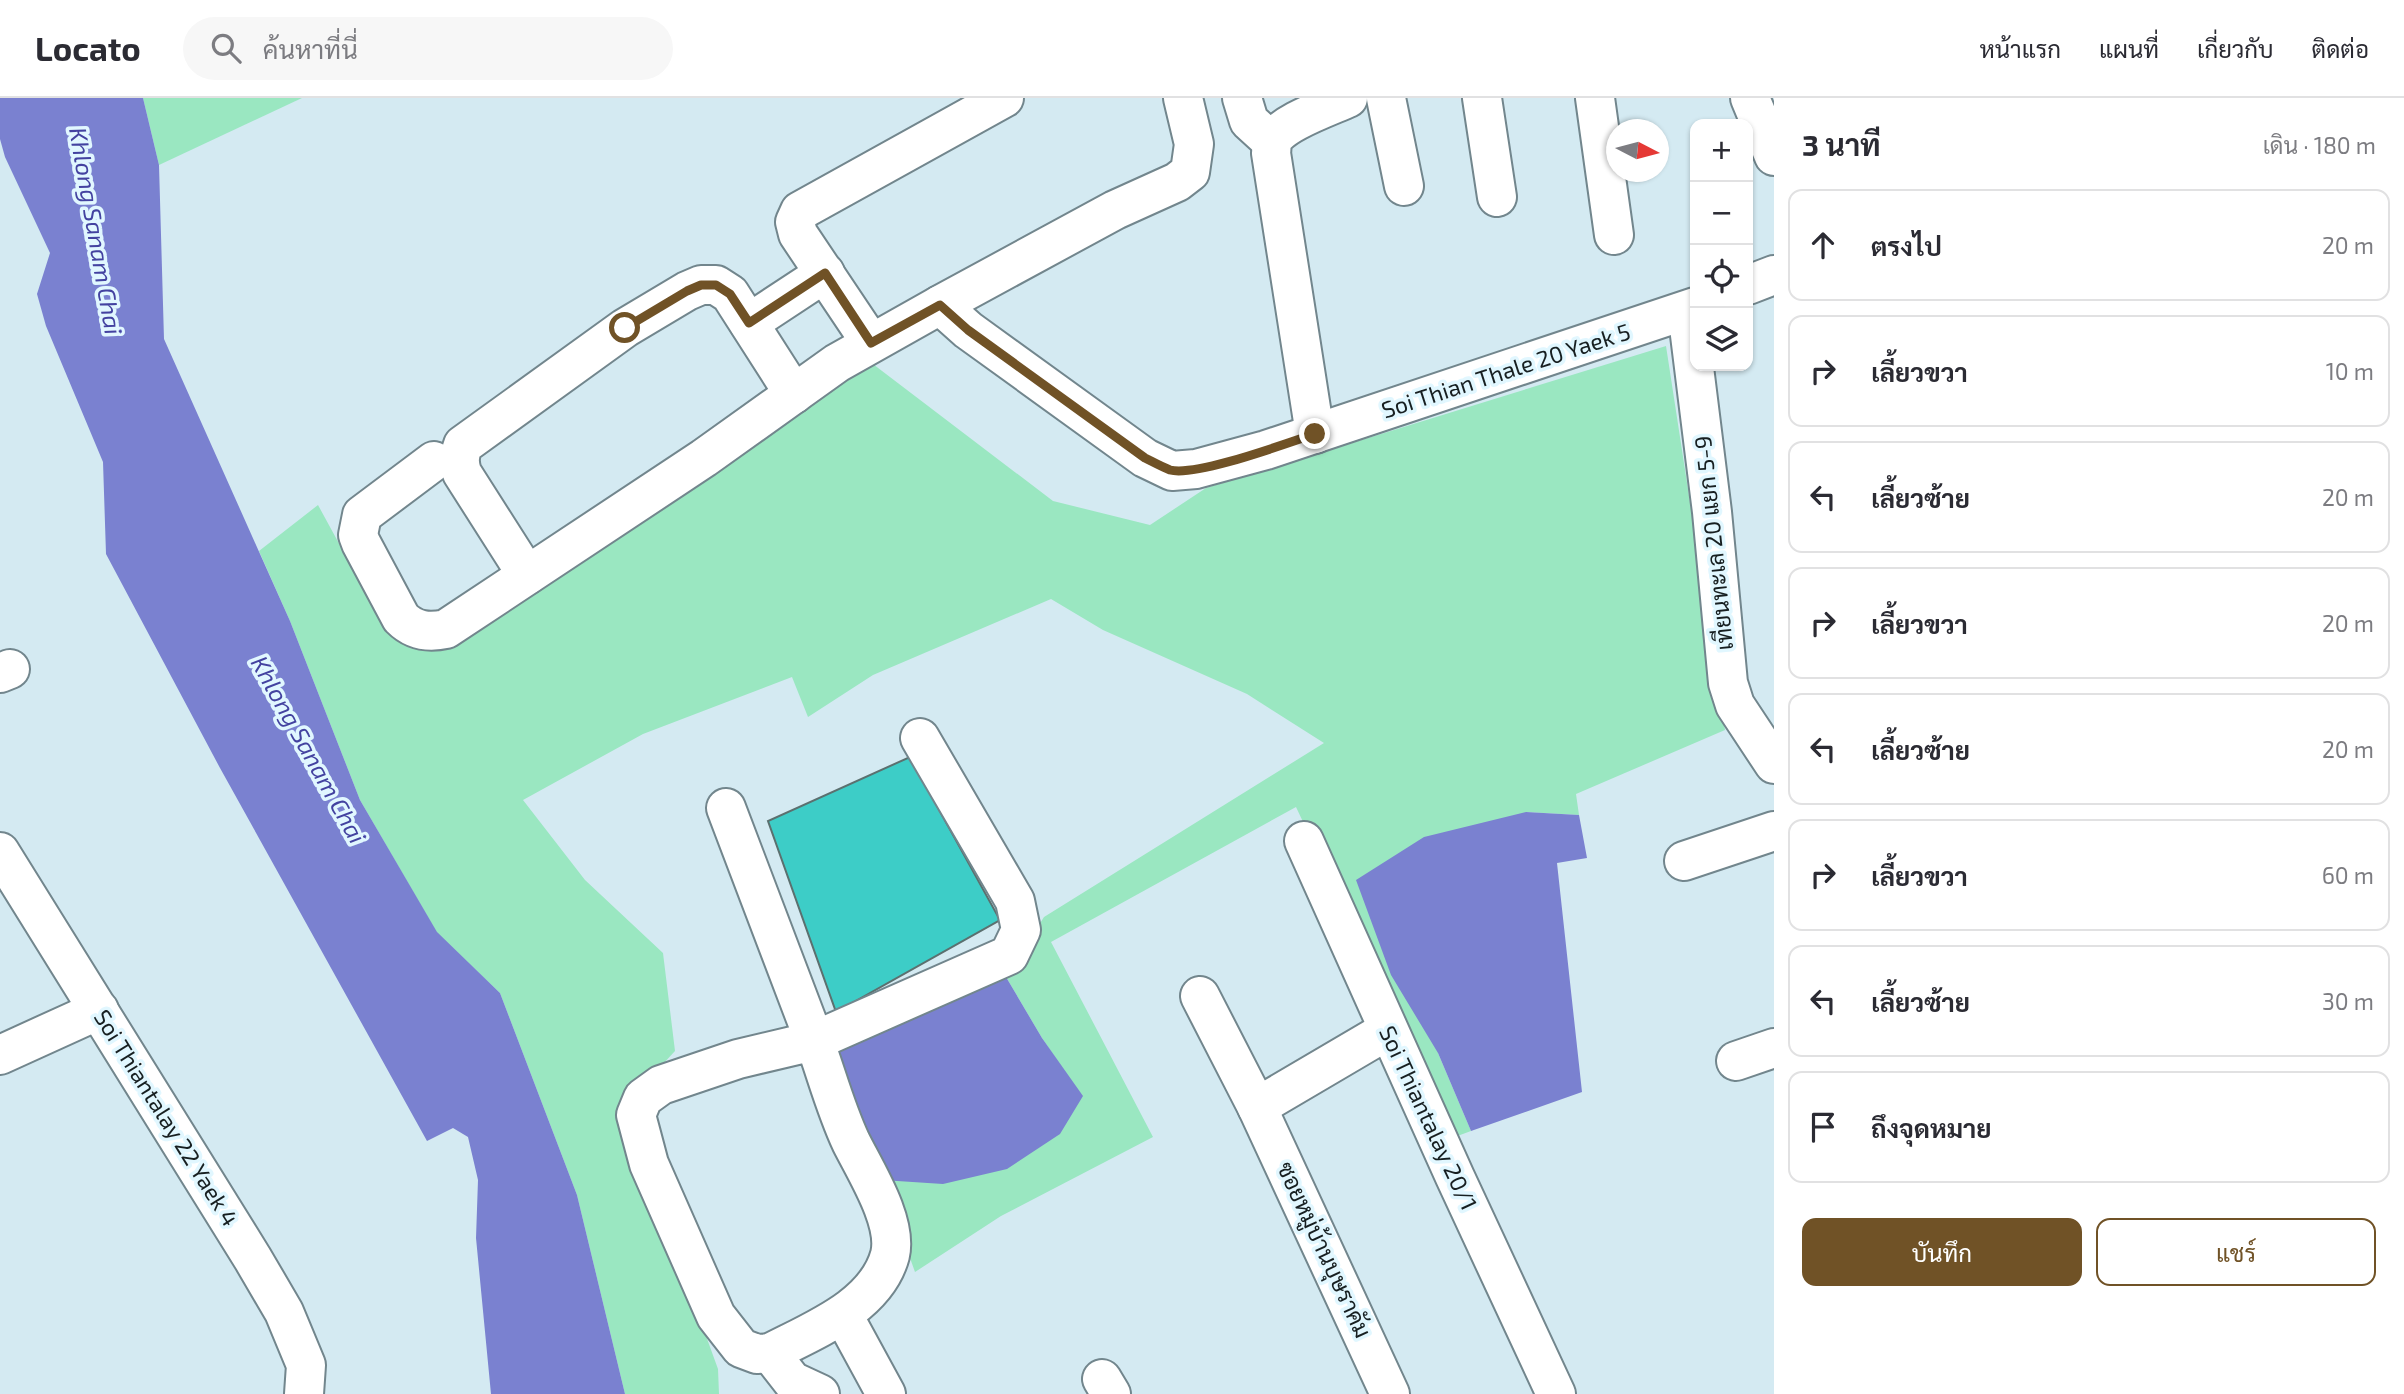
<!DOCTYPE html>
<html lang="th">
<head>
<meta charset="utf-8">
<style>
  body { margin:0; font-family:"Exo 2",Sarabun,sans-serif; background:#f7f7f7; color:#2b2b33 }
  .controls { position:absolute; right:21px; top:21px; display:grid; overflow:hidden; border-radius:14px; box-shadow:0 2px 5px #0004 }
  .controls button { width:63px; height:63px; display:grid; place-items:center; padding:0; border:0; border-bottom:2px solid #e1e1e2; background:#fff; color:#2b2b33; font:35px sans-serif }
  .compass { position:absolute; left:1606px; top:21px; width:63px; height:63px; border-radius:50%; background:#fff; box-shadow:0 2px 5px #0004; rotate:96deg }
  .stop { position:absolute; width:21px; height:21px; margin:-16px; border:5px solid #705226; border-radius:50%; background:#fff }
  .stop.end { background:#705226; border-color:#fff; box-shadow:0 2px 7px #0008 }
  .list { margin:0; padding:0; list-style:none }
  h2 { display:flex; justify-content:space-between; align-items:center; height:91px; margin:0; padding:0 28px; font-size:30px }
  h2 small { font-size:23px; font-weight:400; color:#7c7c81 }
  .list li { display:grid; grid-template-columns:46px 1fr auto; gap:21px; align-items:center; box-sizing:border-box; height:112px; margin:0 14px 14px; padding:0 14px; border:2px solid #e1e1e2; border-radius:14px }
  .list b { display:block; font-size:26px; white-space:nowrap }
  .list em { font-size:23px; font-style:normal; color:#7c7c81 }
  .actions { display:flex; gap:14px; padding:21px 28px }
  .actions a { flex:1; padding:16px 0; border:2px solid #705226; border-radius:14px; text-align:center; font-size:24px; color:#705226 }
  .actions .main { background:#705226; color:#fff }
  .icon { flex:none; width:38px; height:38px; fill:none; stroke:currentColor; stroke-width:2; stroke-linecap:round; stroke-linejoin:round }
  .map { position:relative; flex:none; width:1774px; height:1296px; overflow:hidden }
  header { display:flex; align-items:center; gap:42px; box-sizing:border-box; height:98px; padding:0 35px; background:#fff; border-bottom:2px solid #e1e1e2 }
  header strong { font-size:33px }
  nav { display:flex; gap:38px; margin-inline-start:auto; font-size:24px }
  .search { width:490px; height:63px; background:#f7f7f7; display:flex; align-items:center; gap:18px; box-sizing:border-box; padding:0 24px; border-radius:38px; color:#7c7c81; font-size:26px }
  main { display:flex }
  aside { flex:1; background:#fff }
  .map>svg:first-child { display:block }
</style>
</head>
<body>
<header>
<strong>Locato</strong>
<div class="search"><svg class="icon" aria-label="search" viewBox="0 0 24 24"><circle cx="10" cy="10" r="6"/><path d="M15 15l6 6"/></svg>ค้นหาที่นี่</div>
<nav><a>หน้าแรก</a><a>แผนที่</a><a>เกี่ยวกับ</a><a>ติดต่อ</a></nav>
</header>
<main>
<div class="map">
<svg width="1774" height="1296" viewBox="0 0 1774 1296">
  <rect width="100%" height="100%" fill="#d4eaf2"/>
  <g fill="#9ae7c1">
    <path d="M143 0H302L159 67Z"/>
    <path d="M1666 248 1725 632 1576 696 1579 717 1526 714 1438 955 1471 1033 1452 1040 1296 709 1051 844 1153 1039 1001 1118 915 1174 882 1082 1082 999 1042 940 1006 879 1044 819 1324 645 1247 596 1103 532 1051 501 873 577 808 619 792 579 643 636 523 702 585 782 663 855 675 953 623 1009 718 1271 719 1296H625L577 1097 500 895 437 835 360 702 290 523 259 453 318 407 372 506 398 539 440 548 525 502 865 260 1053 403 1150 427 1206 390Z"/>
  </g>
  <g fill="#7a81d0">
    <path d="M0 0H143L159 67 164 241 290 523 360 702 437 834 500 895 577 1097 625 1296H491L476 1140 478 1082 468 1039 453 1030 427 1043 220 670 106 456 103 364 46 228 37 196 50 155 5 59 0 41Z"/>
    <path d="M1526 714 1579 717 1587 760 1557 765 1582 994 1471 1033 1438 955 1391 877 1356 782 1424 739Z"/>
    <path d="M1006 879 1042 940 1083 998 1060 1036 1007 1071 943 1086 882 1082 834 953Z"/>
  </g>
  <path fill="#3dcdc7" stroke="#5b706f" stroke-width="2" d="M910 659 1000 822 836 914 768 723Z"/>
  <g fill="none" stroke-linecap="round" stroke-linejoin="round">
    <defs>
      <g id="minor">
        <path d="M1242 0 1249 23 1272 44"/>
        <path d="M1386 0 1404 88"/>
        <path d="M1482 0 1497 99"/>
        <path d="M1595 0 1614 137"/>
        <path d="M1750 0 1774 58"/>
        <path d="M1748 187 1774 177"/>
        <path d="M940 207 1115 112 1177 84 1190 74 1194 46 1183 0"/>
        <path d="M1687 213 1712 414 1728 585 1735 607 1774 666"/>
        <path d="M749 225 825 175"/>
        <path d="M871 245 798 136 795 124 800 113 1004 0"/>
        <path d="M1315 336 1271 55C1272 52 1271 48 1272 44 1278 26 1331 8 1348 0"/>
        <path d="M434 363 362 417 358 437 361 445 401 520C414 533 428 535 446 531L704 360 837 265 940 207 968 232 1145 360 1172 373 1196 371 1266 352 1695 209"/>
        <path d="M527 477 462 375C459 365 459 358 463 347L625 230 687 193 701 187H716L730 196 794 296"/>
        <path d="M0 575 10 571"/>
        <path d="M726 710C755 787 784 863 813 939 826 974 835 1010 851 1044 866 1074 898 1124 890 1157 876 1209 812 1233 770 1255L757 1256 741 1250 716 1218 649 1066 636 1017 643 1000 661 987 738 961 814 943 1009 857 1021 832 1015 803 920 640"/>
        <path d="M1304 743 1455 1079 1556 1296"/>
        <path d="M0 754 253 1161 284 1214 306 1267 304 1296"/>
        <path d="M1684 763 1774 733"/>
        <path d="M1200 898 1257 1009 1390 1296"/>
        <path d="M0 957 99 912"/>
        <path d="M1736 963 1774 950"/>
        <path d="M1257 1009 1388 932"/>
        <path d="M843 1217 886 1296"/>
        <path d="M770 1255 792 1283 820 1296"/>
        <path d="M1102 1281 1111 1296"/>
      </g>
    </defs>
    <use href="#minor" stroke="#72868d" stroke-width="42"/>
    <use href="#minor" stroke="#fff" stroke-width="38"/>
  </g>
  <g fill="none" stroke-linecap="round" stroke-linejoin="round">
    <path stroke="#705226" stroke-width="9" d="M625 230 687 193 701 187H716L730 196 749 225 825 175 871 245 940 207 968 232 1145 360C1153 364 1162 369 1170 372 1196 379 1287 345 1315 336"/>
  </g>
  <g text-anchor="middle" stroke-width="7" stroke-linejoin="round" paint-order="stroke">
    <g font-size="23" fill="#171f21" stroke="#e1f7ff">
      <text transform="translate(1506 273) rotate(-18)" y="8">Soi Thian Thale 20 Yaek 5</text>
      <text transform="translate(1714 445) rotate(-96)" y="8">เทียนทะเล 20 แยก 5-9</text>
      <text transform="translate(166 1020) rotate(58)" y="8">Soi Thiantalay 22 Yaek 4</text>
      <text transform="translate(1428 1020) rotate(65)" y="8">Soi Thiantalay 20/1</text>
      <text transform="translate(1324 1152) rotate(65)" y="8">ซอยหมู่บ้านบุษราคัม</text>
    </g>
    <g font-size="24" font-style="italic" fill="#4342a0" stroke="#e1f7ff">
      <text transform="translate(95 133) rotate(80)" y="8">Khlong Sanam Chai</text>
      <text transform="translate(308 652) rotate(61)" y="8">Khlong Sanam Chai</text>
    </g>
  </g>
</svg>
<div class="controls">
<button>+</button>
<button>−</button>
<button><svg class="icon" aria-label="locate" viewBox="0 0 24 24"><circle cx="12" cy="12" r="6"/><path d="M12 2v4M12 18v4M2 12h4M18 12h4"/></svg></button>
<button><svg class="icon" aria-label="layers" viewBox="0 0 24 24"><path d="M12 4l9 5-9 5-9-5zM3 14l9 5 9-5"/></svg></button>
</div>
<svg class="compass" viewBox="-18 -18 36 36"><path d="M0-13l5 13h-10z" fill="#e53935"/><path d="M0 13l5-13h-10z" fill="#7c7c81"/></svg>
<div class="stop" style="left:625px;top:230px"></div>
<div class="stop end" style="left:1315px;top:336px"></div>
</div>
<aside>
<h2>3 นาที<small>เดิน · 180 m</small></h2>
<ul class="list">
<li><svg class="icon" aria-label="ahead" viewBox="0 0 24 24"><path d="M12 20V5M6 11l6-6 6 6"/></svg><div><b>ตรงไป</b></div><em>20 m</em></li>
<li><svg class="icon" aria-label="right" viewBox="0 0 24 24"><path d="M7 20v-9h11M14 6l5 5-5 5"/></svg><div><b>เลี้ยวขวา</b></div><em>10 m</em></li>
<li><svg class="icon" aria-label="left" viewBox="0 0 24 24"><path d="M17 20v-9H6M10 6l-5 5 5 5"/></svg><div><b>เลี้ยวซ้าย</b></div><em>20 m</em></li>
<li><svg class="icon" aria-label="right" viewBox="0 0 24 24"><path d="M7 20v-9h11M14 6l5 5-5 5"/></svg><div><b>เลี้ยวขวา</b></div><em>20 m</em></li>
<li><svg class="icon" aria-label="left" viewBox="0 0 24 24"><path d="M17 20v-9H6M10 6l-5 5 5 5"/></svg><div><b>เลี้ยวซ้าย</b></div><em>20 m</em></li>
<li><svg class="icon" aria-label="right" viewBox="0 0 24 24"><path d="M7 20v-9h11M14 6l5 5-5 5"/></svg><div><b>เลี้ยวขวา</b></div><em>60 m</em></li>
<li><svg class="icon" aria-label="left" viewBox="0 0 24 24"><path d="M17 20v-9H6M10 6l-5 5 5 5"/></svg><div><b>เลี้ยวซ้าย</b></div><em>30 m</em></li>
<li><svg class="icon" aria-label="arrive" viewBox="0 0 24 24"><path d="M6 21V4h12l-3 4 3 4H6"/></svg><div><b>ถึงจุดหมาย</b></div></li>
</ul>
<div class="actions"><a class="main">บันทึก</a><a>แชร์</a></div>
</aside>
</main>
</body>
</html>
